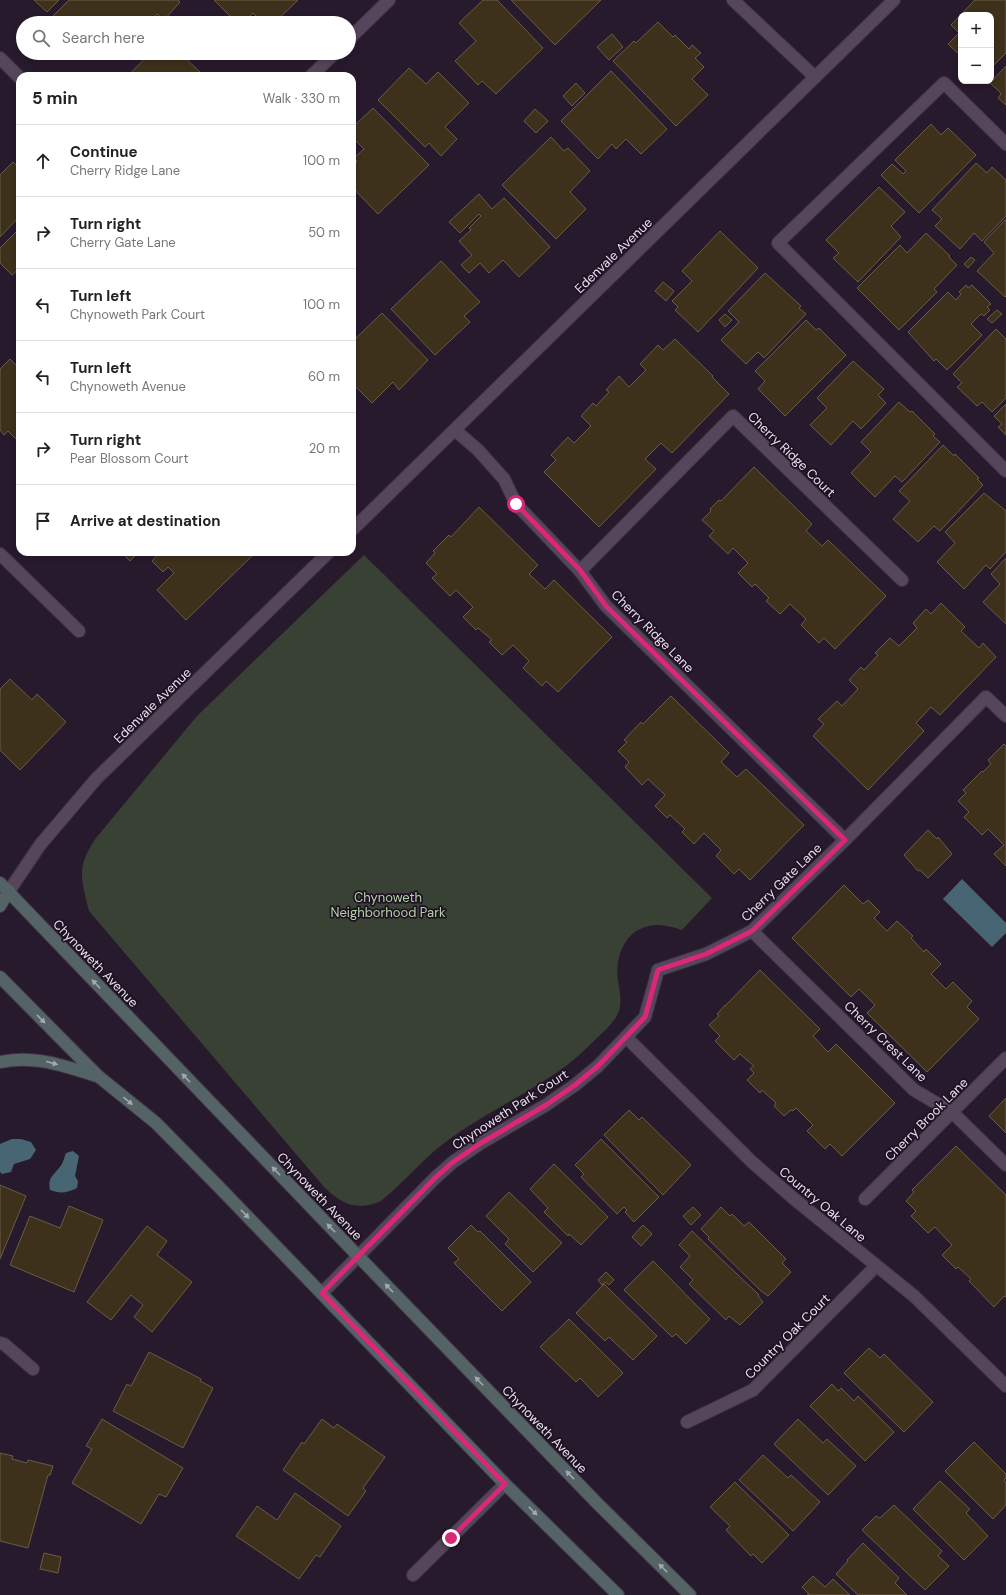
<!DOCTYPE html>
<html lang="en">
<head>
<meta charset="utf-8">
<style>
  body { margin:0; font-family:"DM Sans",sans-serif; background:#f6f6f6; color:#222 }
  .controls { position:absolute; right:12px; top:12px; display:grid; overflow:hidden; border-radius:8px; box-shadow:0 2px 6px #0003 }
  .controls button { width:36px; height:36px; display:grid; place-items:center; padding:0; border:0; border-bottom:1px solid #e0e0e0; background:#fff; color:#222; font:20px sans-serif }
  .stop { position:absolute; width:12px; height:12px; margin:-9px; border:3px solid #db2777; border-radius:50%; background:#fff }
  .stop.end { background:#db2777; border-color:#fff; box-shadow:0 1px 4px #0008 }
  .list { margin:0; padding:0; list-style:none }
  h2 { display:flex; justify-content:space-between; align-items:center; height:52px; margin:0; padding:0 16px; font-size:17px }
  h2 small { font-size:13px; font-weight:400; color:#767676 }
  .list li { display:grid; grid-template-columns:26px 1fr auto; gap:12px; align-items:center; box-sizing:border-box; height:72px; padding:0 16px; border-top:1px solid #e0e0e0 }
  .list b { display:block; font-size:15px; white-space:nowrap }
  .list p { margin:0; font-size:13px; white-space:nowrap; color:#767676 }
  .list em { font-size:13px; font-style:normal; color:#767676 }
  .icon { flex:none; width:22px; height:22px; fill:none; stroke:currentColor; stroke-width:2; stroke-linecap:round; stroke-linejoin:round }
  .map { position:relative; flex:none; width:1006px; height:1595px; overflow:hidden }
  .search { position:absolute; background:#fff; box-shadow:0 2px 6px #0003; left:16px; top:16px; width:340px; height:44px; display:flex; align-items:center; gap:10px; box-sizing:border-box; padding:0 14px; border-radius:22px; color:#767676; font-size:15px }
  .panel { position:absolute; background:#fff; box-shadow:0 2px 6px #0003; left:16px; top:72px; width:340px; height:484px; border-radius:12px }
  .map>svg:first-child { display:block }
</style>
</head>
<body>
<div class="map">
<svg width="1006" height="1595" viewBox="0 0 1006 1595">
  <rect width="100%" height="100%" fill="#281a2d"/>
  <path fill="#384134" d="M364 555 712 898 682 930C667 925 653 922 638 930 622 939 615 962 618 980 620 995 624 1007 614 1020 609 1027 603 1032 597 1038 584 1051 571 1063 556 1073 519 1098 479 1117 443 1144 421 1161 403 1183 381 1201 358 1211 343 1205 325 1188L89 911C81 879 76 867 96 838L197 716Z"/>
  <g fill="#486573">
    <path d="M962 879 1006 923V933L992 947 943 899Z"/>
    <path d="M12 1139H21L31 1142 36 1150 30 1159 14 1164 11 1172 2 1174 0 1172V1144Z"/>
    <path d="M73 1151 79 1156 75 1176 78 1181 77 1188C67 1193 60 1194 50 1190 48 1177 52 1177 59 1168 63 1164 64 1158 66 1153Z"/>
  </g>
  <g fill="#3e311b" stroke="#6a5c45">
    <path d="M34 0H59L47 12Z"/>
    <path d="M69 0H178L180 2 164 20 157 14 148 23H58L52 17Z"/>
    <path d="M214 0H298L274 23H263L253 13 243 23H237Z"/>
    <path d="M483 0H497L543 48 496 94 482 81 478 85 455 61 476 41 459 23Z"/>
    <path d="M511 0H601L555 45Z"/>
    <path d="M975 0H1006V53L991 68V15H961V56L948 44 959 33 951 25Z"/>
    <path d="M658 22 673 37 675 35 689 49 692 45 701 53 695 58 704 67 692 79 708 95 676 126 613 61 634 41 636 43Z"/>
    <path d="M612 34 623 47 609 60 597 47Z"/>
    <path d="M150 53H180L204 76H128Z"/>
    <path d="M1006 66V105L998 98 1001 94 999 91 990 83Z"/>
    <path d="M409 68 426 84 438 72 469 103 445 127 457 139 441 156 429 143 425 147 378 100Z"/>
    <path d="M611 71 667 129 641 154 626 139 616 149 612 144 598 159 561 121Z"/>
    <path d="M576 83 585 93 572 106 563 96Z"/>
    <path d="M373 108 429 165 378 214 352 187V166L357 161 354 158 364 149 352 137V128Z"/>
    <path d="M535 109 548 121 536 133 524 121Z"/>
    <path d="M931 124 941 135 948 128 976 155 919 213 881 175 892 164 903 174 906 171 895 160Z"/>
    <path d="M551 137 564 151 568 148 590 171 570 192 586 209 556 239 502 185Z"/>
    <path d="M13 162 20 169V216L0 237V175Z"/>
    <path d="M976 163 987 173 992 167 1006 180V216L982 241 974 233 960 249 935 226 942 219 932 210Z"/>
    <path d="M879 187 905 212 891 226 901 237 858 282 833 258 839 253 826 240Z"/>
    <path d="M479 194 492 209 504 198 550 247 519 277 503 260 489 273 480 263 469 273 461 265 472 255 459 241 471 230 469 228 481 216 479 214 460 233 449 222Z"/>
    <path d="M1006 219V296L1005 297 977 271 994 253 984 242Z"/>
    <path d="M20 228V268L12 275 0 263V248Z"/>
    <path d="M720 231 758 268 698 332 675 310 678 307 672 301 692 281 682 271Z"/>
    <path d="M926 233 950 256 949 257 957 265 934 289 937 292 899 330 857 288 900 245 907 253Z"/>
    <path d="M971 257 975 260 968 268 964 264Z"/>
    <path d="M441 261 480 302 464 316 470 322 435 355 391 309Z"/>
    <path d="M765 273 801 306 799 308 806 314 764 358 758 352 746 364 721 340 739 322 728 311Z"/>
    <path d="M663 282 674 291 666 301 655 291Z"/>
    <path d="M966 285 968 288 972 285 991 304 987 307 990 310 984 316 981 314 971 324 982 335 947 370 936 359 934 361 908 332 948 292 956 300 961 294 959 292Z"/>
    <path d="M997 310 1002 314 992 323 987 319Z"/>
    <path d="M382 313 428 360 399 390 393 382 372 403 352 383V342Z"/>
    <path d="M725 314 732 320 725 327 719 320Z"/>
    <path d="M806 320 816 330 819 328 846 355 785 416 758 389 765 381 755 371Z"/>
    <path d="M996 329 1006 339V398L992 412 982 402 977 406 957 387 962 383 953 374Z"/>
    <path d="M675 339 713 376 712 377 729 394 672 453 661 443 645 459 656 469 599 527 544 472 556 460 551 455 568 437 574 443 591 426 581 416 593 403 596 406 609 392 606 390 619 376 629 387 646 370 640 364 658 345 663 350Z"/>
    <path d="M10 359 20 369V443L8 431 4 435 0 430V369Z"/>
    <path d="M853 361 884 389 878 395 886 403 861 429 853 421 831 445 810 425 827 408 817 398Z"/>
    <path d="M899 402 910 412 912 411 935 434 933 436 940 442 902 482 895 476 875 497 851 473 871 452 861 442Z"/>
    <path d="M1006 404V435L998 427 1002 424 994 416Z"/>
    <path d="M943 445 954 456 955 454 979 478 977 479 983 485 940 531 934 526 918 542 893 519 910 501 899 491Z"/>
    <path d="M754 467 812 524 806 531 822 546 828 540 886 596 835 649 824 638 819 643 801 625 806 619 790 604 780 614 766 601 769 598 755 584 752 587 738 573 748 563 733 548 728 554 709 536 714 531 702 520 711 511 710 509 719 500 721 501Z"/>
    <path d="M984 493 1006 511V552L990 569 986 565 964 589 937 562 955 543 945 532Z"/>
    <path d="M479 507 538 565 529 574 545 589 554 580 612 637 558 692 546 681 542 686 523 668 529 661 513 645 502 655 489 642 492 640 478 628 476 630 463 617 473 607 456 590 450 596 432 578 437 574 426 563 435 553 433 551 449 535 451 537Z"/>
    <path d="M121 552H139L130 561Z"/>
    <path d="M154 552H249L252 556 186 620 157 590 174 573 168 567 163 572 152 561 157 555Z"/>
    <path d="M1006 558V624L983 602 1000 584 991 574Z"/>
    <path d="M941 603 965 627 961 631 979 648 983 643 996 657 940 715 931 707 916 723 924 731 868 790 813 736 824 724 818 719 837 701 842 706 858 689 849 680 861 667 864 670 878 655 875 653 890 638 899 646 917 628 913 623 926 609 931 614Z"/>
    <path d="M10 679 32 700 37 694 66 722 20 770 0 750V689Z"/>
    <path d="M671 696 729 753 721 762 737 777 746 769 804 825 750 880 739 869 734 874 716 856 721 850 704 833 694 844 682 832 685 829 670 815 667 818 655 806 665 795 648 779 642 785 625 767 629 762 618 751 627 742 624 740 641 722 643 724Z"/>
    <path d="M1004 744 1006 746V866L994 854 1004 845 988 829 982 835 964 817 969 812 958 801 966 793 963 790 982 771 983 772 991 764 988 760Z"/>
    <path d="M928 830 937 839 938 837 952 854 928 878 920 870 918 871 904 855Z"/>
    <path d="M844 885 863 904 868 900 880 912 874 918 887 931 897 921 913 936 911 938 924 952 926 949 941 964 931 974 946 989 953 982 972 1001 967 1007 979 1019 927 1072 867 1013 875 1005 859 989 851 997 792 938Z"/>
    <path d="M760 970 820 1029 813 1036 828 1052 836 1044 895 1103 842 1156 830 1144 825 1149 807 1131 813 1125 796 1108 793 1111 791 1110 784 1116 774 1106 776 1103 762 1090 760 1093 747 1080 754 1073 750 1069 754 1066 740 1054 734 1060 715 1041 720 1036 709 1025 719 1016 717 1014 725 1005V1006Z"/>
    <path d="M1006 1098V1133L989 1116Z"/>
    <path d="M629 1110 639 1120 642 1117 691 1165 663 1195 604 1135Z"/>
    <path d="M601 1139 659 1197 634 1222 625 1212 627 1210 624 1207 617 1214 581 1177 584 1174 575 1165Z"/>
    <path d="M956 1146 1006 1195V1297L1004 1296 994 1307 969 1281 971 1279 958 1267 956 1269 942 1255 952 1245 935 1227 928 1233 911 1216 916 1211 906 1201 914 1192 912 1190Z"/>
    <path d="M554 1164 608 1217 581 1245 569 1234 568 1236 544 1212 548 1208 530 1189Z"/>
    <path d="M0 1185 26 1196 0 1259Z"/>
    <path d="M509 1192 562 1243 533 1272 505 1244 509 1239 486 1216Z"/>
    <path d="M69 1206 103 1220 74 1292 10 1265 30 1216 60 1228Z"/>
    <path d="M693 1207 701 1215 691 1225 683 1216Z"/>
    <path d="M721 1207 730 1216 732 1214 744 1226 749 1222 786 1259 782 1263 791 1272 768 1296 761 1291 708 1239 709 1237 701 1229Z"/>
    <path d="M471 1225 478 1232 480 1231 531 1282 502 1311 454 1263 459 1259 448 1248Z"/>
    <path d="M643 1225 652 1234 641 1246 632 1237Z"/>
    <path d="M147 1226 167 1241 157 1255 192 1282 152 1332 134 1317 143 1305 131 1295 111 1320 87 1302Z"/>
    <path d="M692 1231 759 1295 758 1296 763 1302 740 1325 729 1316 726 1320 689 1284 693 1280 680 1267 690 1256 679 1245Z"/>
    <path d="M653 1261 710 1319 686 1344 676 1334 672 1337 624 1290Z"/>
    <path d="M606 1272 614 1280 609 1285 605 1282 602 1285 598 1280Z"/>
    <path d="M604 1284 657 1336 633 1360 609 1337 605 1341 576 1313Z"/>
    <path d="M569 1319 623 1373 598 1397 580 1378 576 1382 540 1347Z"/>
    <path d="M869 1348 880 1358 884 1354 933 1402 904 1432 844 1373Z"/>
    <path d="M149 1352 201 1379 200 1381 213 1388 183 1448 113 1411 127 1384 131 1386Z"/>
    <path d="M832 1384 838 1391 841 1388 854 1401 858 1396 894 1432 865 1461 810 1406Z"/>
    <path d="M102 1419 183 1468 166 1497 159 1494 141 1524 72 1483 92 1449 86 1446Z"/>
    <path d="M322 1419 334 1428 337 1424 385 1457 363 1488 366 1491 348 1516 283 1470 302 1442 304 1444Z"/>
    <path d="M798 1419 823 1443 827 1439 856 1466 828 1495 774 1444Z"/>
    <path d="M974 1442 1006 1474V1478L1004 1480 1006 1483V1505L993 1519 945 1471Z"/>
    <path d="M0 1453 13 1456 12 1459 27 1463 28 1460 53 1466 50 1475H48L28 1548 0 1541Z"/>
    <path d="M763 1455 788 1478 791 1475 820 1502 793 1531 739 1480Z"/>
    <path d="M940 1481 970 1509 966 1513 988 1536 964 1560 913 1509Z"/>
    <path d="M735 1482 789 1535 762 1563 753 1554 751 1556 726 1530 730 1526 710 1507Z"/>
    <path d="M295 1493 341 1526 320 1557 316 1555 299 1579 236 1536 257 1506 277 1520Z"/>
    <path d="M894 1505 942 1551 938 1556 949 1566 925 1590 862 1530 876 1516 880 1518Z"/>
    <path d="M863 1543 899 1578 895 1583 907 1595H858L836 1574 848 1561 847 1560Z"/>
    <path d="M44 1553 61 1557 58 1573 40 1569Z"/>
    <path d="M813 1576 825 1587 833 1579 850 1595H807L809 1594 802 1587Z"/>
  </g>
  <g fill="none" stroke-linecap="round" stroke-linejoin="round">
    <defs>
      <g id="lane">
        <path d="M1006 144 944 83 778 243 1006 471"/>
        <path d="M455 430 478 450 504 479 516 504 580 571 606 606 845 840"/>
        <path d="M580 571 733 416 902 580"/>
        <path d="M752 931 914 1090 953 1113 1006 1165"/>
        <path d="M658 970 706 954 752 931 845 840 986 697 1006 716"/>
        <path d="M865 1199 1006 1058"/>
      </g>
      <g id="street">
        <path d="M733 0 815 77"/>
        <path d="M349 39 389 0"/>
        <path d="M0 58 20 78"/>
        <path d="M311 76 335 53"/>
        <path d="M352 530 894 0"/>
        <path d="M0 554 79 631"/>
        <path d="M9 891 40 845 96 779 329 552"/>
        <path d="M626 1037 752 1162 793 1198 914 1296 1006 1386"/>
        <path d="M322 1293 435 1178 453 1162 481 1143 546 1105 575 1085 598 1066 645 1017 658 970"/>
        <path d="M0 1343 4 1344 33 1369"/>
        <path d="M687 1422 753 1390 876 1266"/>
        <path d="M413 1575 505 1484"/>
      </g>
      <g id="secondary">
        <path d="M0 883 358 1256 597 1503 690 1595"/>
        <path d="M0 906 9 891"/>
        <path d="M0 977 98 1076 156 1123 218 1186 505 1484 618 1595"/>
        <path d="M0 1062C37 1055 63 1066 97 1076"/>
      </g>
    </defs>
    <use href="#lane" stroke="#413545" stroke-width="14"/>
    <use href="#street" stroke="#413545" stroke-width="14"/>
    <use href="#secondary" stroke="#413545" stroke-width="14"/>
    <use href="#lane" stroke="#55465b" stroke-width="12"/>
    <use href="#street" stroke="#55465b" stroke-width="12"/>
    <use href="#secondary" stroke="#546366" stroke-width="12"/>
  </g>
  <defs><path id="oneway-solid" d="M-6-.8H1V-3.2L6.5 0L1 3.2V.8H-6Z"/></defs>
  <g fill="#a6a8b1">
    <use href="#oneway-solid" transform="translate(96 984) rotate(-134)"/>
    <use href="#oneway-solid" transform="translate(41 1019) rotate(45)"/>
    <use href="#oneway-solid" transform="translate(52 1063) rotate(15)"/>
    <use href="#oneway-solid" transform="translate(186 1078) rotate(-134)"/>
    <use href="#oneway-solid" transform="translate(128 1101) rotate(39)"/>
    <use href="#oneway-solid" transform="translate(276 1171) rotate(-134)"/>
    <use href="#oneway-solid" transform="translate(245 1214) rotate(46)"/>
    <use href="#oneway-solid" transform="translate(331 1228) rotate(-134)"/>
    <use href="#oneway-solid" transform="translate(389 1288) rotate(-134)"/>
    <use href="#oneway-solid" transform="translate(479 1381) rotate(-134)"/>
    <use href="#oneway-solid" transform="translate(570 1475) rotate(-134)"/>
    <use href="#oneway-solid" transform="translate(533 1511) rotate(45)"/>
    <use href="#oneway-solid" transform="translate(663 1568) rotate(-135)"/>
  </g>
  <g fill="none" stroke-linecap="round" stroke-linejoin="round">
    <path stroke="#db2777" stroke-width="5" d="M451 1538 505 1484 322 1293 435 1178 453 1162 481 1143 546 1105 575 1085 598 1066 645 1017 658 970 706 954 752 931 845 840 606 606 580 570 516 504"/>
  </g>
  <g text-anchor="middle" stroke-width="3.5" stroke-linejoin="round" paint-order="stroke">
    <g font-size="13" fill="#eae1ee" stroke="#1e1123">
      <text transform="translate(613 255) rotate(-44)" y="5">Edenvale Avenue</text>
      <text transform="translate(792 454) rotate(44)" y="5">Cherry Ridge Court</text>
      <text transform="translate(653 631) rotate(45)" y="5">Cherry Ridge Lane</text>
      <text transform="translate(152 705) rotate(-44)" y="5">Edenvale Avenue</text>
      <text transform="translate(781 882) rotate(-44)" y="5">Cherry Gate Lane</text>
      <text transform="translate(96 963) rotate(46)" y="5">Chynoweth Avenue</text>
      <text transform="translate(886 1041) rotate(44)" y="5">Cherry Crest Lane</text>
      <text transform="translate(510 1109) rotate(-33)" y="5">Chynoweth Park Court</text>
      <text transform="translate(926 1119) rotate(-45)" y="5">Cherry Brook Lane</text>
      <text transform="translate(320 1196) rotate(46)" y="5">Chynoweth Avenue</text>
      <text transform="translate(823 1204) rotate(40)" y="5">Country Oak Lane</text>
      <text transform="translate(787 1336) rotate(-45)" y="5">Country Oak Court</text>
      <text transform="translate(545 1429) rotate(46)" y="5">Chynoweth Avenue</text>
    </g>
    <g font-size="13" fill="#b3d3a5" stroke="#1e1123">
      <text x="388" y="902">Chynoweth<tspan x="388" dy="15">Neighborhood Park</tspan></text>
    </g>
  </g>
</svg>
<div class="controls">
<button>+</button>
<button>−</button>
</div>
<div class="stop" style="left:516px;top:504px"></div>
<div class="stop end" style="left:451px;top:1538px"></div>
<div class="search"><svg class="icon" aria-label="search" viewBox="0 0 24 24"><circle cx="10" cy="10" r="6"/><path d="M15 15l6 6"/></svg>Search here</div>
<section class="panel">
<h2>5 min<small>Walk · 330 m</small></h2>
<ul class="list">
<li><svg class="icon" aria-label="ahead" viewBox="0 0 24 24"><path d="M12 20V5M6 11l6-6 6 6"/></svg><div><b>Continue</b><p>Cherry Ridge Lane</p></div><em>100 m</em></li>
<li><svg class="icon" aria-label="right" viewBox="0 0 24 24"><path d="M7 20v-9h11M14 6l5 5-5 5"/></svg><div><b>Turn right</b><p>Cherry Gate Lane</p></div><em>50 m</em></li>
<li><svg class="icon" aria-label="left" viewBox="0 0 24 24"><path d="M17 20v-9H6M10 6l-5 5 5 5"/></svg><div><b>Turn left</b><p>Chynoweth Park Court</p></div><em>100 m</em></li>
<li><svg class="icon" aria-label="left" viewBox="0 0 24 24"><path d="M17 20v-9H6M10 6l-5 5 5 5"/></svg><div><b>Turn left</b><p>Chynoweth Avenue</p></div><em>60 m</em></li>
<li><svg class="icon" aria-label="right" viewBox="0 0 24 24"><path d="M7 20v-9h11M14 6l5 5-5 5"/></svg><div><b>Turn right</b><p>Pear Blossom Court</p></div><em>20 m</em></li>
<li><svg class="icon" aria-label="arrive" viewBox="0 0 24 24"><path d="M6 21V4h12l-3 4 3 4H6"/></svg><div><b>Arrive at destination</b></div></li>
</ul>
</section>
</div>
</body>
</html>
